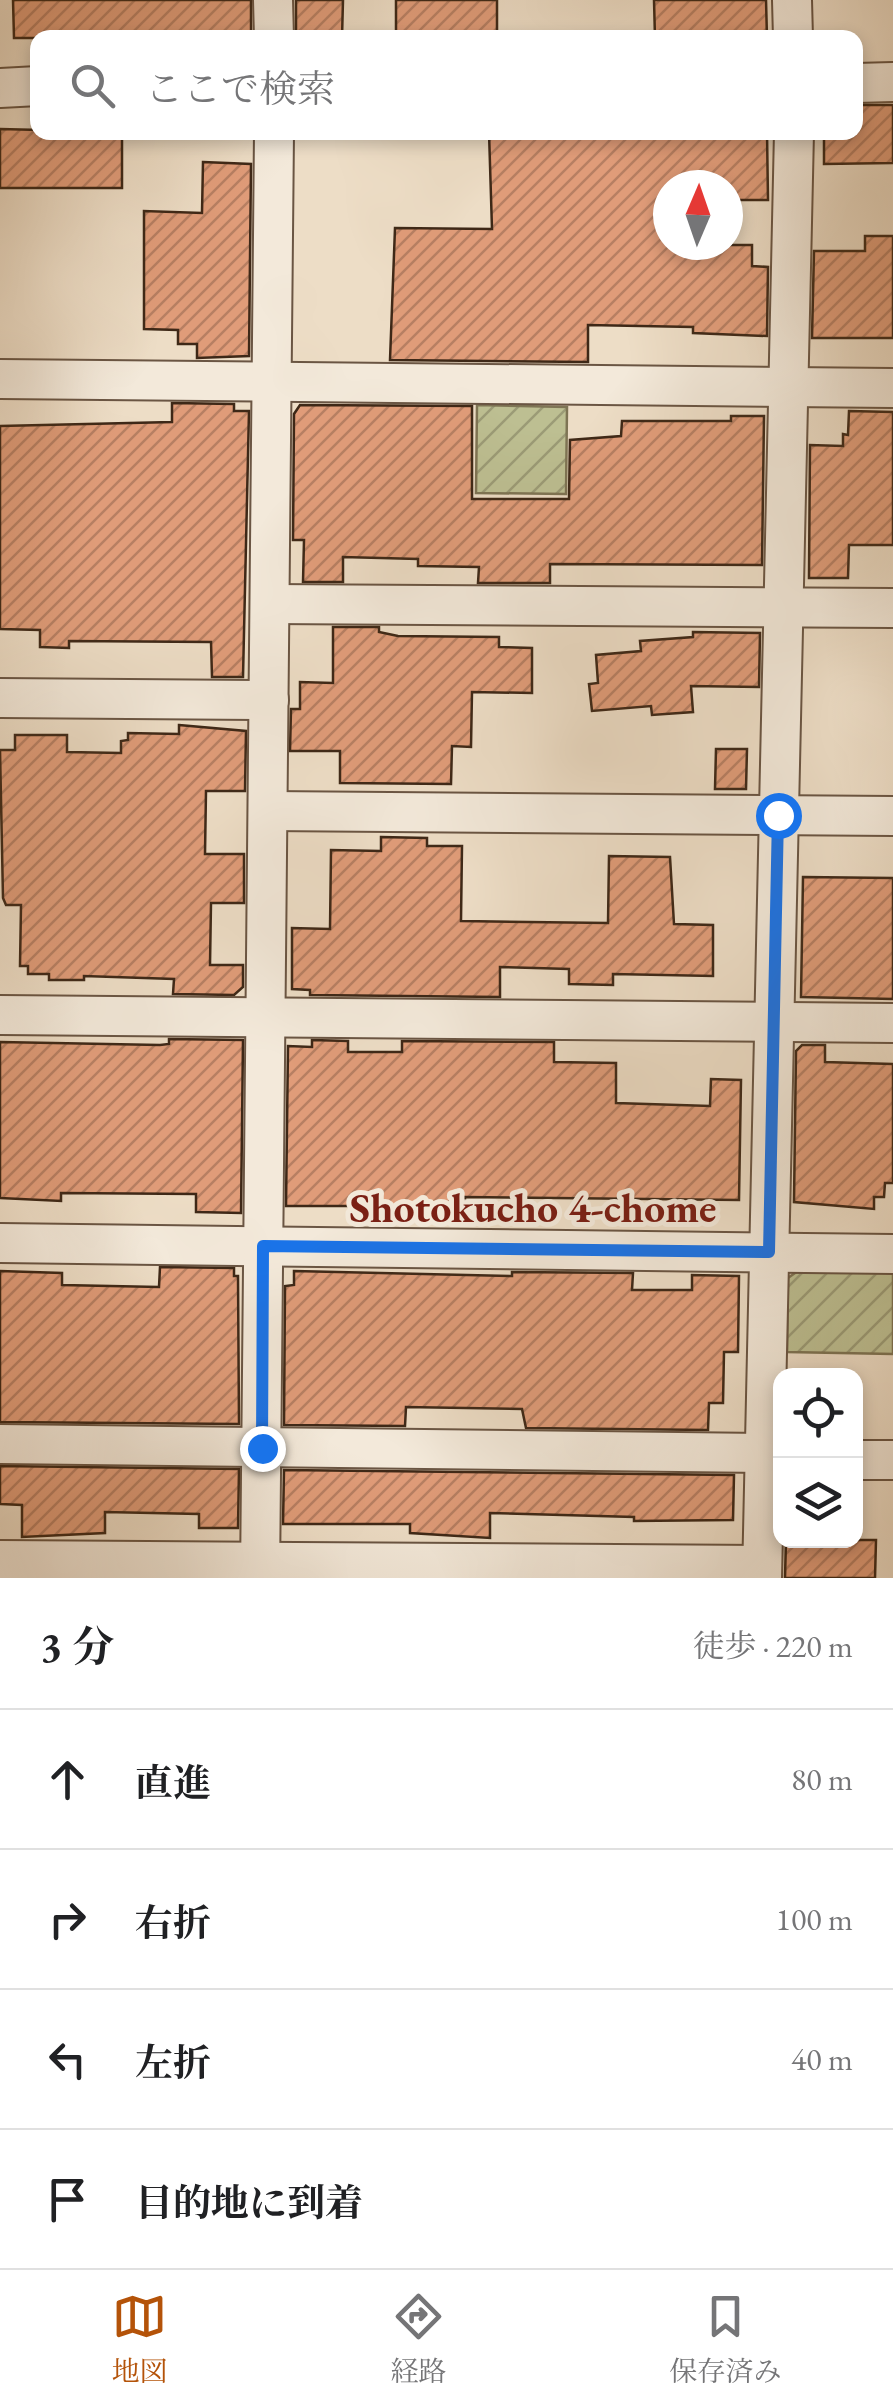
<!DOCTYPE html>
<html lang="ja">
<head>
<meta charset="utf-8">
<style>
  body { margin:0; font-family:"EB Garamond","Noto Serif JP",serif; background:#f6f6f6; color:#202124 }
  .controls { position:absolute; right:30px; bottom:30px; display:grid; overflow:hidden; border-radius:20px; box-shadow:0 5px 15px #0003 }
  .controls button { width:90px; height:90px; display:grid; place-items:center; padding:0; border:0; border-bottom:2px solid #e0e0e0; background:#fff; color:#202124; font:50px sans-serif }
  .compass { position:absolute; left:653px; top:170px; width:90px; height:90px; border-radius:50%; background:#fff; box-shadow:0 5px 15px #0003; rotate:2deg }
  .stop { position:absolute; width:30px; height:30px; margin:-22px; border:8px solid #1a73e8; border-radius:50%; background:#fff }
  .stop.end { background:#1a73e8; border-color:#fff; box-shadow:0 2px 10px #0008 }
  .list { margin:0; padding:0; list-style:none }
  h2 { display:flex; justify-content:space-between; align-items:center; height:130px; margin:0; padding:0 40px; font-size:42px }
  h2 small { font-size:32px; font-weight:400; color:#757577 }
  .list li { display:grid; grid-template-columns:65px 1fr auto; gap:30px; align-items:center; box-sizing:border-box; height:140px; padding:0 40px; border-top:2px solid #e0e0e0 }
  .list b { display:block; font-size:38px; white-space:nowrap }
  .list em { font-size:32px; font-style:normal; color:#757577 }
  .icon { flex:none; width:55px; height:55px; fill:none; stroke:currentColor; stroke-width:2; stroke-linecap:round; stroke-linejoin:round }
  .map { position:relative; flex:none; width:893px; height:1578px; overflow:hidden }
  .search { position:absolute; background:#fff; box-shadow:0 5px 15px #0003; left:30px; right:30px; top:30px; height:110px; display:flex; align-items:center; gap:25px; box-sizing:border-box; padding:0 35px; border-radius:20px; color:#757577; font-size:38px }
  .sheet { height:690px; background:#fff }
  nav { display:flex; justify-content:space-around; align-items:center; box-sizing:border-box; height:140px; border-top:2px solid #e0e0e0; background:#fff; font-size:28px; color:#757577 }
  nav a { display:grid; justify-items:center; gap:5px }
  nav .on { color:#b45309 }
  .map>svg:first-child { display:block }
</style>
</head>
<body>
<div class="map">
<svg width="893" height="1578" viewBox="0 0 893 1578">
  <defs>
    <pattern id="garden-furrows" width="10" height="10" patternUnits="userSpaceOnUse" patternTransform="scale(2.5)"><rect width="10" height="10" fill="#bdbf92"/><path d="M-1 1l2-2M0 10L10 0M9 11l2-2" fill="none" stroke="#9b9b76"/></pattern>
    <pattern id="building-hatch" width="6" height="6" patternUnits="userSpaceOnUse" patternTransform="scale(2.5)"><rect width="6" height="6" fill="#e09c79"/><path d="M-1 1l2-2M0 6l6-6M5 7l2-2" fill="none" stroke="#b77f62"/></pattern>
  </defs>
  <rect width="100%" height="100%" fill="#edddc6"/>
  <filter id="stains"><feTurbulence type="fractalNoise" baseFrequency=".002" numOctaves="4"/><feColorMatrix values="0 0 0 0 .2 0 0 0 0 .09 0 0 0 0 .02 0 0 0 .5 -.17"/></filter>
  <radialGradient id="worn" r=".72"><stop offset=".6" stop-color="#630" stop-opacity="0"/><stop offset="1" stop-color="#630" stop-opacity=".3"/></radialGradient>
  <g fill="url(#garden-furrows)" stroke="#7e7454" stroke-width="2.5">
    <path d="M477 405 567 407 566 494 476 493Z"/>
    <path d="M802 1268 893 1270V1354L787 1352 788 1278Z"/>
  </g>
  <g fill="url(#building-hatch)" stroke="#3e2817" stroke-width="2.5">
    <path d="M13 0H251V38H14Z"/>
    <path d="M296 0H343L342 38H296Z"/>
    <rect x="396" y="0" width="101" height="38"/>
    <path d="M654 0H766L767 38H655Z"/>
    <path d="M856 105H893V163L824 164V132H856Z"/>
    <path d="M0 129 122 132V188H0Z"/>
    <path d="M489 132H767L768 200H728V185H668V245H752V266L768 267 767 336 693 333V327L588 325V362L390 360 395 228 492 229Z"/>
    <path d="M203 162 251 164 249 356 197 358V344H178V330L144 329V211L202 213Z"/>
    <path d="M865 236H893V338H812L814 251H865Z"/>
    <path d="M172 403 234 404V411H249L243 677H212L211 642 69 641V648L40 647V630L0 629V426L172 422Z"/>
    <path d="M300 405 472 406V499H569L570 440 621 436 622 421H731V416H764L762 565 550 564V583H478L479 567 418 566V559L343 557V582H303L304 540H293L294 414Z"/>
    <path d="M849 411 893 412V545H849L848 578H809L810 445 843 446V434L848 435Z"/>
    <path d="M333 627H379V632L398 636 499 637V647L532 648V693L472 692 471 747 452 746 451 784 340 783V751H290L291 709H300V682L333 683Z"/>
    <path d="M693 632 760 633 759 687 691 686 693 712 652 715 651 706 592 711 589 684 598 683 596 655 641 651 640 641 693 637Z"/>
    <path d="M179 725 246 731 245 791H206L205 854H244V903H211L210 965H243V987L234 995 173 994 174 979 84 976V980H49V974H28V966H20L21 905H6L3 898 0 750H15V735H67V752L121 753V741L128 740V733L179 734Z"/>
    <path d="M716 749H747L746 789H715Z"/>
    <path d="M381 837 427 838V846H462L461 921 608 923 609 856 670 857 674 924 713 925V976L613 974V985L569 984V969L500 967V997L310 995V990L292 989V928L330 929 331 850 381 851Z"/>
    <path d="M803 877 893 878V999L801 997Z"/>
    <path d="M169 1039 243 1040 241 1213 196 1212V1194L61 1193V1201L0 1198V1042L160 1045 169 1044Z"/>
    <path d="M312 1040 348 1041V1052H402V1041L554 1042V1062L616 1063V1103L710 1106 711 1079 741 1080 739 1200 465 1197V1209L436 1208 435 1214H409V1206H286L288 1046 312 1047Z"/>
    <path d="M802 1045H825V1062L893 1064V1183H885L884 1197H874V1209L794 1202 796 1051Z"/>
    <path d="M160 1267 234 1268V1276H238L239 1424 0 1422V1271L62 1273V1285L159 1287Z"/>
    <path d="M294 1271 512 1276V1272L633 1273 632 1290H692V1275L739 1276 738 1352H724L723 1403H709L708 1430 526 1428 522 1409 406 1407 405 1426 284 1425 285 1286 294 1285Z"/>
    <path d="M0 1466 239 1469 238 1528H199V1514L105 1512V1533L22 1537V1505L0 1504Z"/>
    <path d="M284 1470 734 1475 733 1520 634 1521V1517L490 1513V1538L410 1533V1524H283Z"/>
    <path d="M786 1540H876L875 1578H785Z"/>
  </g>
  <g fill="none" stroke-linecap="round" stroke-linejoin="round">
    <defs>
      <g id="minor">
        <path d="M273 0 274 38"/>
        <path d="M792 0 793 38"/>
        <path d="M856 83 893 82"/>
        <path d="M0 88 38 86"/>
        <path d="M0 379 893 388"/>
        <path d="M270 604 893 608"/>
        <path d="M0 698 269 700"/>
        <path d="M268 811 893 816"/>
        <path d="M0 1015 893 1023"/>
        <path d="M0 1243 893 1254"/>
        <path d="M0 1444 764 1453"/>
        <path d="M856 1460H893"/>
        <path d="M0 1560 762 1565"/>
        <path d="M260 1578 274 132"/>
        <path d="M762 1578 794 132"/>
      </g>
    </defs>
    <use href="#minor" stroke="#6a5543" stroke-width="42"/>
    <use href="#minor" stroke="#f3e9da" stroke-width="38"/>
  </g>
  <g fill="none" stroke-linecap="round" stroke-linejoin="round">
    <path stroke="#1a73e8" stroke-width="12" d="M262 1448 263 1246 769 1252 778 815"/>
  </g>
  <g text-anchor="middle" stroke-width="10" stroke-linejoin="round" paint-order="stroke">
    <g font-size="42" font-weight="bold" fill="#7a1f14" stroke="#f3e9da">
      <text x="533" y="1222">Shotokucho 4-chome</text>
    </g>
  </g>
  <rect width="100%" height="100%" filter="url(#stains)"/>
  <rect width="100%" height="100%" fill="url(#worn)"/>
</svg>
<div class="controls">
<button><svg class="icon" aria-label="locate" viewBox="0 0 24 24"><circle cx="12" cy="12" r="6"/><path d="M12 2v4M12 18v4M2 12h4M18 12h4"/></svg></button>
<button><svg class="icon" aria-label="layers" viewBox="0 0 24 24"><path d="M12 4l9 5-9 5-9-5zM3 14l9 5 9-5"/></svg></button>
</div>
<svg class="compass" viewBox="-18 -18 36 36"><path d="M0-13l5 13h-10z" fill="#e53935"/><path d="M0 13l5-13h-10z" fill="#757577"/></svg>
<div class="stop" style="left:778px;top:815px"></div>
<div class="stop end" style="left:262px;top:1448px"></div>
<div class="search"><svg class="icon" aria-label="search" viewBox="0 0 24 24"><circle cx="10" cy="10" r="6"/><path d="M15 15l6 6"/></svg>ここで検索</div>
</div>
<section class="sheet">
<h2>3 分<small>徒歩 · 220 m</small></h2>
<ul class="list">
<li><svg class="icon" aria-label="ahead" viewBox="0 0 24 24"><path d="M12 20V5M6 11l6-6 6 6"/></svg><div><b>直進</b></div><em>80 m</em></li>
<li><svg class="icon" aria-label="right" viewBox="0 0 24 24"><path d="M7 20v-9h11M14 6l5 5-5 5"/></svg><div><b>右折</b></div><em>100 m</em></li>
<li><svg class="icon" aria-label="left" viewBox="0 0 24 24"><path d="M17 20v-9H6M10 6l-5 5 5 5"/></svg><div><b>左折</b></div><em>40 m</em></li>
<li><svg class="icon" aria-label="arrive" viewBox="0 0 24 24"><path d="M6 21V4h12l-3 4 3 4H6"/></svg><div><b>目的地に到着</b></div></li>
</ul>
</section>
<nav>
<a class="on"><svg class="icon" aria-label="map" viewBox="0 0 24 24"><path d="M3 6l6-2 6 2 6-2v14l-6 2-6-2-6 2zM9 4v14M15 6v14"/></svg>地図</a>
<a><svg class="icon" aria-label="directions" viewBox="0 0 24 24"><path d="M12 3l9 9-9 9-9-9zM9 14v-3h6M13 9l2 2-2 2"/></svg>経路</a>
<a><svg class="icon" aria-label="saved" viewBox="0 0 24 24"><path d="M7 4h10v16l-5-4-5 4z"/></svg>保存済み</a>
</nav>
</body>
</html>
